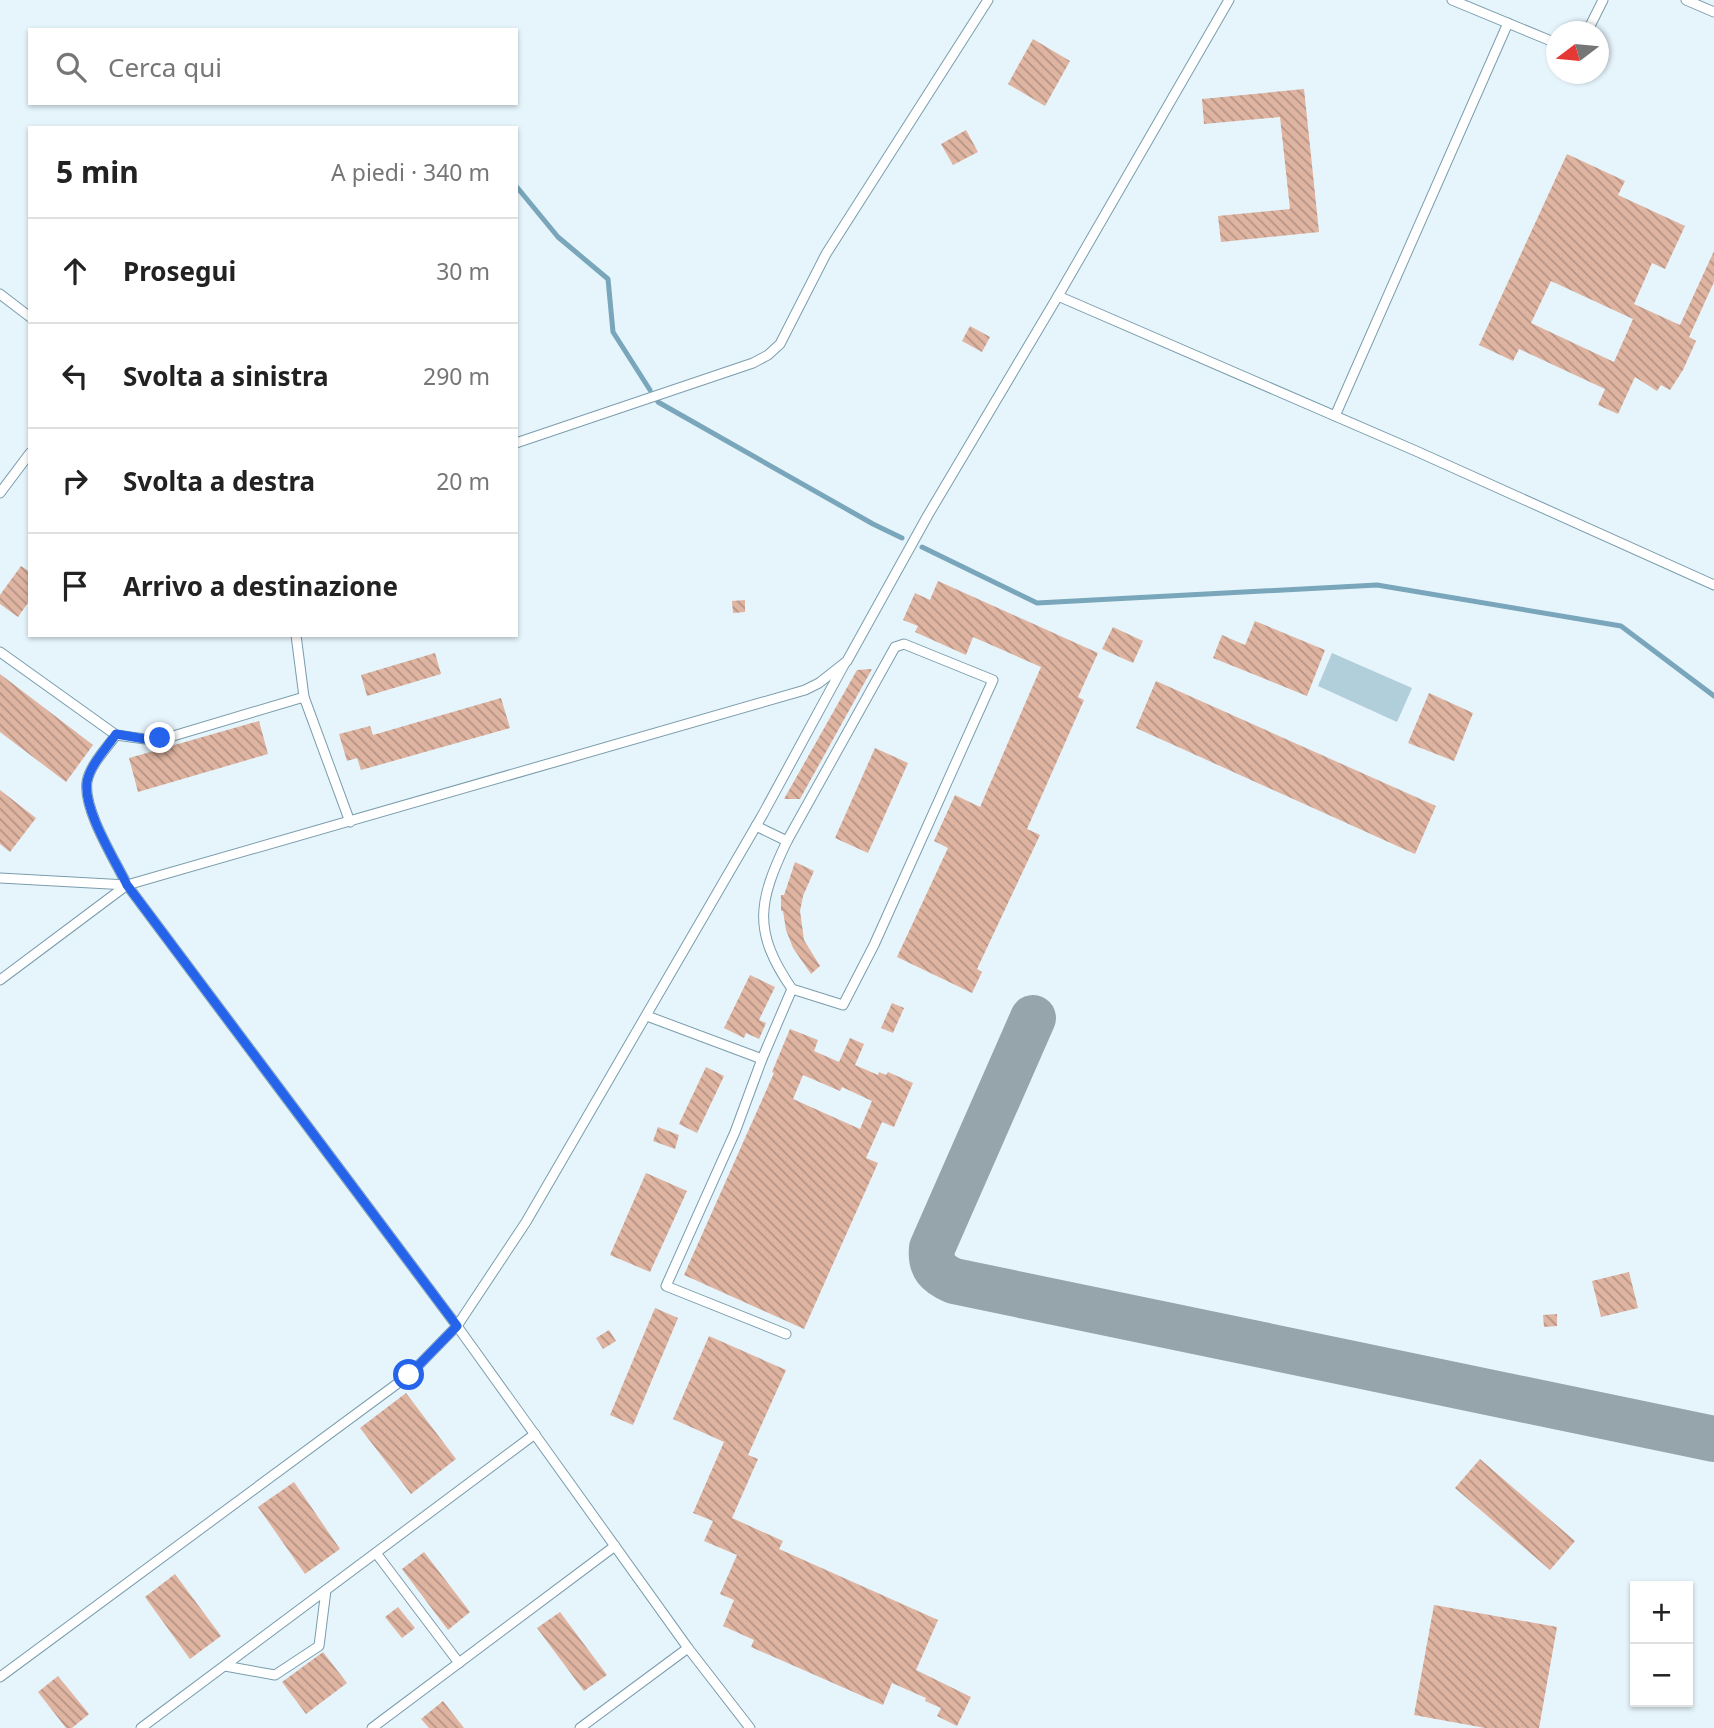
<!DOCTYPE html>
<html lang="it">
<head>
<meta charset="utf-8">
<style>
  body { margin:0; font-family:"Noto Sans",sans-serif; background:#f2f2f2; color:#222 }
  .controls { position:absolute; right:21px; bottom:21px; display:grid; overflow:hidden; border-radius:0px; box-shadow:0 2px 5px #0004 }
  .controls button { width:63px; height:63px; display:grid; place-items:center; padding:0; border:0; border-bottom:2px solid #e0e0e0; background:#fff; color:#222; font:35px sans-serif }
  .compass { position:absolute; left:1546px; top:21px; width:63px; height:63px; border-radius:50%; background:#fff; box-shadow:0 2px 5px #0004; rotate:254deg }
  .stop { position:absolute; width:21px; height:21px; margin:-16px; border:5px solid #2563eb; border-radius:50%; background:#fff }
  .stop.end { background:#2563eb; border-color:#fff; box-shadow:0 2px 7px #0008 }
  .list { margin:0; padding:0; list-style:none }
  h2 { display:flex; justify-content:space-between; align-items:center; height:91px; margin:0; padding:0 28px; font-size:30px }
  h2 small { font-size:23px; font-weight:400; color:#767676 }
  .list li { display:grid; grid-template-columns:46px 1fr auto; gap:21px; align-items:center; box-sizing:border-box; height:105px; padding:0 28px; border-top:2px solid #e0e0e0 }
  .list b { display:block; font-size:26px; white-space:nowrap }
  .list em { font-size:23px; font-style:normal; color:#767676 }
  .icon { flex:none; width:38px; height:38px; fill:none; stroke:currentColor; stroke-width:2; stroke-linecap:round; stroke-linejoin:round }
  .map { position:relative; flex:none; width:1714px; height:1728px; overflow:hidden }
  .search { position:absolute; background:#fff; box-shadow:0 2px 5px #0004; left:28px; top:28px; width:490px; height:77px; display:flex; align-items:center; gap:18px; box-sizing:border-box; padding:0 24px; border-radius:0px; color:#767676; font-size:26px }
  .panel { position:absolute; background:#fff; box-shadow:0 2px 5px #0004; left:28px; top:126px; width:490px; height:511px; border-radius:0px }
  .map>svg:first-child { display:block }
</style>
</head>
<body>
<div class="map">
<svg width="1714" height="1728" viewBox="0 0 1714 1728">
  <defs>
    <pattern id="building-back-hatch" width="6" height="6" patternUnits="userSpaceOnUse" patternTransform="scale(1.75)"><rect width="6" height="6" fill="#dfb4a1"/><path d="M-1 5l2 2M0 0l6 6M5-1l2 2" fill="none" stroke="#b59385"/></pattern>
  </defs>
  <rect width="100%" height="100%" fill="#e6f5fc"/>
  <path fill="#b1cedb" d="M1332 653 1412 688 1397 722 1318 686Z"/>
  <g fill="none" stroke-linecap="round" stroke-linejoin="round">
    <g stroke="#79a6ba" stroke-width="5">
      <path d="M516 186 558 237 608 279 613 332 650 390"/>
      <path d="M658 402 873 524 902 538"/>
      <path d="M922 547 1037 603 1377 585 1621 626 1714 696"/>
    </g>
    <path stroke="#96a5ac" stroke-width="46" d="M1033 1018 932 1248C930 1267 938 1274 954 1281L1714 1439"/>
  </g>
  <g fill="url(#building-back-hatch)" fill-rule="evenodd">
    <path d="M1033 39 1070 61 1045 106 1008 84Z"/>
    <path d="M1304 89 1319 232 1221 242 1218 216 1290 209 1280 117 1204 124 1202 99Z"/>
    <path d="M966 130 978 152 953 165 941 144Z"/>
    <path d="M1567 154 1625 181 1618 195 1685 226 1665 269 1652 263 1634 304 1680 325 1714 251V282L1689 337 1696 341 1683 370 1670 390 1661 385 1657 391 1635 377 1618 414 1598 405 1605 389 1519 349 1513 361 1479 345ZM1551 281 1633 319 1614 362 1531 323Z"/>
    <path d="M970 326 990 337 982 352 962 341Z"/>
    <path d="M21 566 30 572V600L18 617 0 604V595Z"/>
    <path d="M938 581 1098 653 1078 697 1084 700 1027 829 1040 835 977 969 982 972 972 993 897 957 948 848 934 841 955 795 980 807 1041 667 973 637 966 655 915 632 918 626 903 620 915 593 930 600Z"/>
    <path d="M745 600V612L733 613 732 601Z"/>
    <path d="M1255 621 1325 650 1307 696 1213 658 1222 635 1245 645Z"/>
    <path d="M1113 627 1143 641 1133 663 1102 649Z"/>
    <path d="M435 653 441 674 367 696 361 675Z"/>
    <path d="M872 669 800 799H784L857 670Z"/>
    <path d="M0 674 93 745 66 782 0 732Z"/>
    <path d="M1156 681 1436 806 1415 854 1136 728Z"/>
    <path d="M1429 693 1473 713 1454 761 1408 743Z"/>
    <path d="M501 698 510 728 361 770 357 758 347 761 339 734 370 726 373 735Z"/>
    <path d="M259 721 268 754 138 792 129 758Z"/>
    <path d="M875 748 908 763 868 853 835 838Z"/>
    <path d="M0 790 36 818 10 852 0 844Z"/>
    <path d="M795 862 814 871 803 896 800 911 804 940 820 966 811 974 793 948 786 930 783 911H781V895H784Z"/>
    <path d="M750 975 775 987 759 1020 766 1023 759 1039 746 1033 744 1038 724 1028Z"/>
    <path d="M892 1003 904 1008 893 1033 881 1028Z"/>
    <path d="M790 1029 818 1040 814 1051 839 1062 850 1038 864 1044 855 1065 878 1075 879 1072 886 1075 888 1072 913 1083 894 1127 882 1122 866 1158 878 1163 804 1329 684 1275 774 1073 772 1072ZM803 1075 840 1091 842 1087 872 1101 860 1129 793 1099Z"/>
    <path d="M706 1067 724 1076 697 1133 679 1124Z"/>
    <path d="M658 1127 679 1135 675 1149 653 1141Z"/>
    <path d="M646 1173 687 1191 650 1272 610 1255Z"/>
    <path d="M1629 1272 1638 1308 1601 1317 1592 1281Z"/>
    <path d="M655 1308 678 1318 633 1425 610 1415Z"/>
    <path d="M1557 1314V1326L1544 1327 1543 1315Z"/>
    <path d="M609 1330 616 1341 603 1349 596 1338Z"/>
    <path d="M709 1336 786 1370 748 1455 758 1459 732 1518 783 1541 779 1549 938 1620 916 1670 971 1697 957 1726 937 1716 941 1708 925 1701 926 1698 892 1683 883 1705 751 1647 754 1640 723 1626 734 1600 720 1594 737 1555 704 1541 713 1521 693 1513 724 1442 673 1419Z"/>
    <path d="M406 1393 456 1459 411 1494 360 1428Z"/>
    <path d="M1480 1459 1575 1541 1550 1570 1455 1488Z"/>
    <path d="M294 1482 340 1549 305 1574 258 1507Z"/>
    <path d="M424 1552 470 1612 448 1630 402 1569Z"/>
    <path d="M175 1574 221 1636 190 1659 145 1597Z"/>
    <path d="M1434 1605 1557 1627 1539 1728H1485L1414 1715Z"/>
    <path d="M398 1607 415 1628 402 1638 385 1617Z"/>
    <path d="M560 1612 607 1675 584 1691 537 1628Z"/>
    <path d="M323 1652 347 1683 306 1714 282 1682Z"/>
    <path d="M58 1676 89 1714 72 1728H66L38 1692Z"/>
    <path d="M443 1701 464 1728H429L421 1719Z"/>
  </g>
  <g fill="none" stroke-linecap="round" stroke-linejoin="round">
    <defs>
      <g id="lane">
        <path d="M1452 0 1556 43"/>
        <path d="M1686 0 1714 12"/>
        <path d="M1587 32 1603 0"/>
        <path d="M0 294 30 317"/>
        <path d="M1058 296 1229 0"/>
        <path d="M1335 416 1508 23"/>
        <path d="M516 443 753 363 768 355 780 344 826 254 988 0"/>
        <path d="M0 493 30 453"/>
        <path d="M296 635 304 697 350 822"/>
        <path d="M0 652 116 735 145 739 173 736 304 697"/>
        <path d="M116 735C106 749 90 765 87 782 83 810 115 860 127 885"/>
        <path d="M756 826 787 841"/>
        <path d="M0 878 127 885 457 1326 688 1648 580 1728"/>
        <path d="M0 980 127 885 805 690 819 683 847 661 928 515 1058 296 1416 451 1714 585"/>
        <path d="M647 1016 762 1059 735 1132 666 1286 786 1334"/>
        <path d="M762 1059 792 989C752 931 758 902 787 841L895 647 904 644 993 680 874 945 843 1005 792 989"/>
        <path d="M376 1553 459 1663"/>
        <path d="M688 1648 750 1728"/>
        <path d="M225 1666 275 1675 319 1646 326 1590"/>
        <path d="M0 1677 409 1375 457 1326 526 1222 763 814 845 663"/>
        <path d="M141 1728 535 1434"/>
        <path d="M372 1728 615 1546"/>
      </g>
    </defs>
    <use href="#lane" stroke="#7a9dad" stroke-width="11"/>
    <use href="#lane" stroke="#fff" stroke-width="9"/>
  </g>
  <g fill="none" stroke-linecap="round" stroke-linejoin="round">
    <path stroke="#2563eb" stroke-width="9" d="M160 738 145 739 116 734C106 749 90 765 87 782 83 810 115 860 127 885L457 1326 409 1375"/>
  </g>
</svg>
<div class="controls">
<button>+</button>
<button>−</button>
</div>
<svg class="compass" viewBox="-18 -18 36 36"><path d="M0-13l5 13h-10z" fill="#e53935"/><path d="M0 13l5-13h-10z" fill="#767676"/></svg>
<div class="stop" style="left:409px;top:1375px"></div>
<div class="stop end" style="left:160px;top:738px"></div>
<div class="search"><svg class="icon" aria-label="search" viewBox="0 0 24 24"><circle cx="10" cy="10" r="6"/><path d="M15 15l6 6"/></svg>Cerca qui</div>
<section class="panel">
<h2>5 min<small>A piedi · 340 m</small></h2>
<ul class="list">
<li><svg class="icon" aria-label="ahead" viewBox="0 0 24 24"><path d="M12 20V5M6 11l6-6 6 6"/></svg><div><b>Prosegui</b></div><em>30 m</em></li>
<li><svg class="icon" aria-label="left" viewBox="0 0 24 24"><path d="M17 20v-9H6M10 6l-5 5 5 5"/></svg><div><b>Svolta a sinistra</b></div><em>290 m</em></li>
<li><svg class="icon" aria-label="right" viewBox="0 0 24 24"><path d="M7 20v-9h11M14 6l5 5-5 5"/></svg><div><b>Svolta a destra</b></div><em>20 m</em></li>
<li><svg class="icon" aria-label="arrive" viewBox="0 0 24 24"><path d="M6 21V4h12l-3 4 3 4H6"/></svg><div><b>Arrivo a destinazione</b></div></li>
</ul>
</section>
</div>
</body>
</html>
